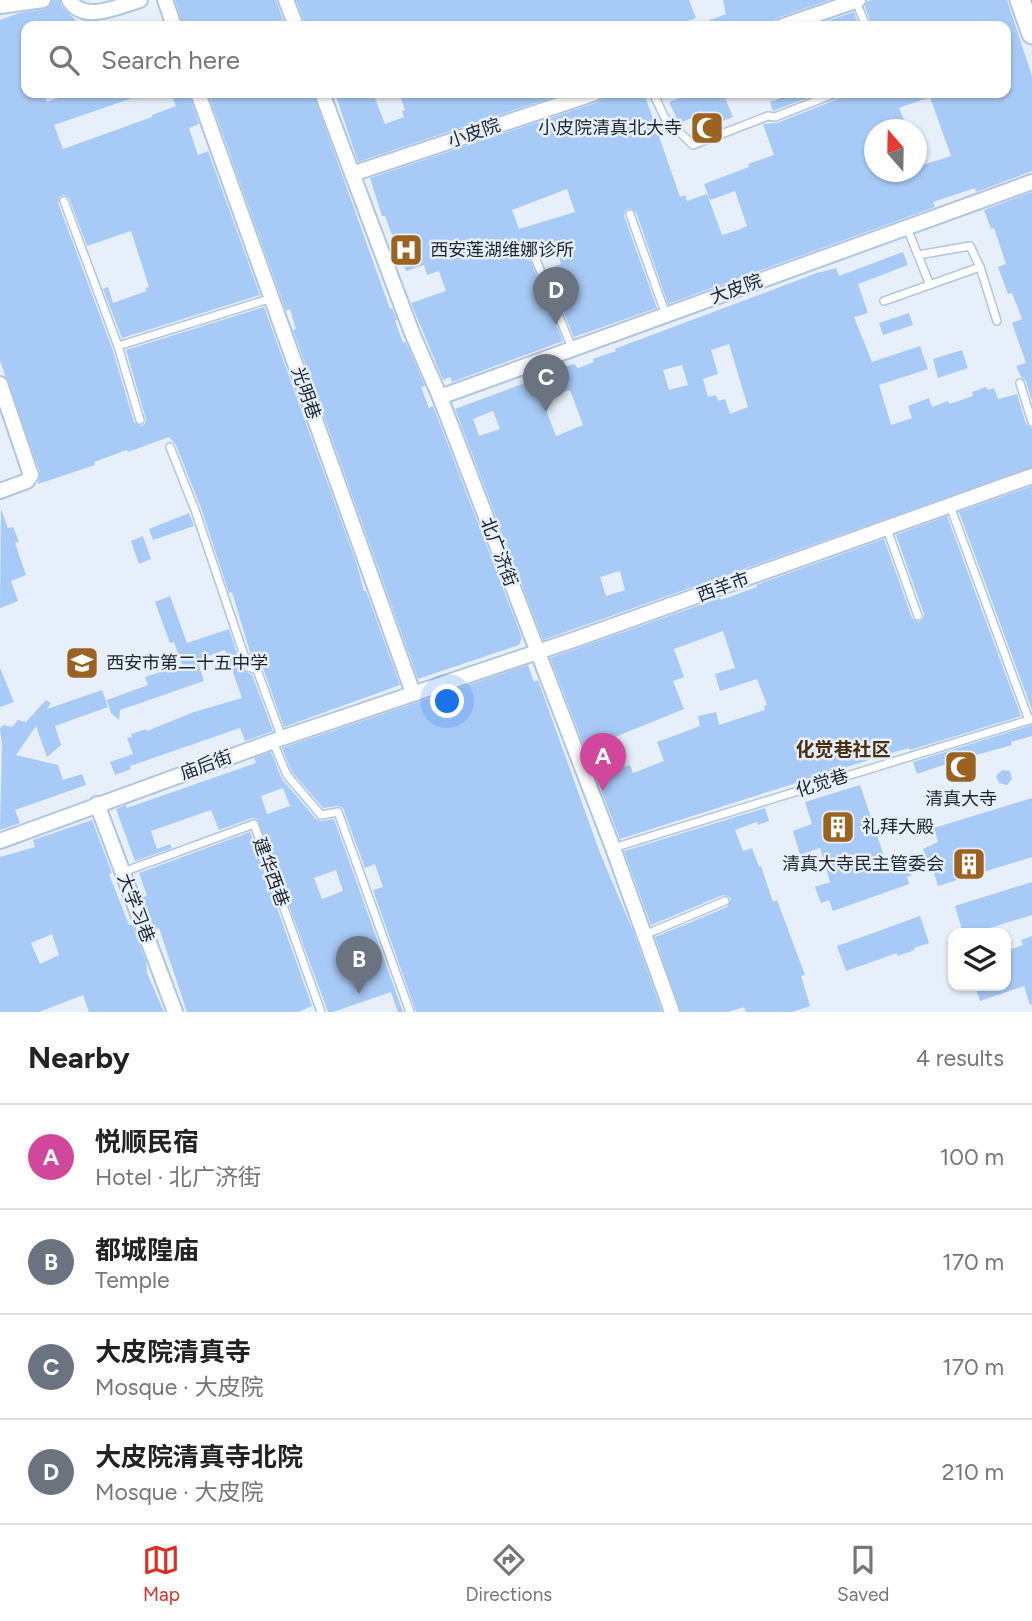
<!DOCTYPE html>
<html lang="en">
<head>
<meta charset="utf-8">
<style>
  body { margin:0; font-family:Figtree,"Noto Sans SC",sans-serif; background:#f2f2f2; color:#222 }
  .controls { position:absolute; right:21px; bottom:21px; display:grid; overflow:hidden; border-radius:14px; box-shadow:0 2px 5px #0004 }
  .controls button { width:63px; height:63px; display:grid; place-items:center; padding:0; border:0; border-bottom:2px solid #e0e0e0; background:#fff; color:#222; font:35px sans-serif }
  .compass { position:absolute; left:864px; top:119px; width:63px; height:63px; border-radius:50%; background:#fff; box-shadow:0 2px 5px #0004; rotate:340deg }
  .you { position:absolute; left:448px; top:702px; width:24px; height:24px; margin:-18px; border:5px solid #fff; border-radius:50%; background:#1a73e8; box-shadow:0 0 0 10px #1a73e833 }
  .badge { display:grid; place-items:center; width:46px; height:46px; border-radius:50%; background:#d93025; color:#fff; font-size:23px; font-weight:700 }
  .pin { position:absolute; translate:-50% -58px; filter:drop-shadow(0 2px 4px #0008) }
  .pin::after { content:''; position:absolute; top:37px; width:24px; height:21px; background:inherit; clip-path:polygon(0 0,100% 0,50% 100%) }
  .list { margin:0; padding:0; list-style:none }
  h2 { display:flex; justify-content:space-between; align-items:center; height:91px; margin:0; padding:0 28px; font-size:30px }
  h2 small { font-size:23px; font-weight:400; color:#767676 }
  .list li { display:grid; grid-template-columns:46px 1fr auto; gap:21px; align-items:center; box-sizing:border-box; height:105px; padding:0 28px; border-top:2px solid #e0e0e0 }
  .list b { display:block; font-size:26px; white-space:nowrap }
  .list p { margin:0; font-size:23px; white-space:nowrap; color:#767676 }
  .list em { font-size:23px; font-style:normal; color:#767676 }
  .icon { flex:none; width:38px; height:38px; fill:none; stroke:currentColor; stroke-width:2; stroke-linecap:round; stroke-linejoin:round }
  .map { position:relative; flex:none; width:1032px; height:1012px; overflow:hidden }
  .search { position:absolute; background:#fff; box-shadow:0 2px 5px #0004; left:21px; right:21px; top:21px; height:77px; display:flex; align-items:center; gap:18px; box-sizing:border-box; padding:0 24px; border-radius:14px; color:#767676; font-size:26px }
  .sheet { height:511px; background:#fff }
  nav { display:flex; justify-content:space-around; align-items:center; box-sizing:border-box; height:98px; border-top:2px solid #e0e0e0; background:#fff; font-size:19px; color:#767676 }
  nav a { display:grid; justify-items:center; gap:4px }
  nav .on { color:#d93025 }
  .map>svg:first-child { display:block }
</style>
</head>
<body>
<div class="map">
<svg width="1032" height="1012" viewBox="0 0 1032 1012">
  <rect width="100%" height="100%" fill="#e7effa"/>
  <g fill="#a8caf6" fill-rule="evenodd">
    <path d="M52 0H60L62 7 75 19 77 26H26V93H43L47 102 72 93 144 94 54 125 63 149 152 117V115L176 106 171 93H189L199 124 189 128 198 155 208 151 260 295 122 338 103 289 108 287 113 303 147 291 145 288 149 287 131 231 87 246 69 198 64 195 60 197 58 203 112 348 134 422 141 426 145 424 146 419 126 350 264 307 357 565 364 591H366L400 685 284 727 263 668 253 662 232 592 229 593 201 508 176 445 169 437 128 452 127 450 94 462 95 465 38 484 40 472 0 361V20L19 13 45 9 49 7Z"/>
    <path d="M175 0H276L285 26H183Z"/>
    <path d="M296 0H689L696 18 672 26H306Z"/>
    <path d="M723 0H829L780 17 775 20 774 26H695L726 14Z"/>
    <path d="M872 0H1007L1032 76V171L976 192 975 188 933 202 935 207 668 304 636 212 629 208 625 211 624 216 657 308 574 337 548 274 555 271 553 267 561 264 553 239 526 249 563 341 452 382 450 377 443 380 411 303 446 291 439 271 427 275 424 265 406 271 385 216H382L370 178 598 102 603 99 604 93H644L680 197 685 195 687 201 707 194 722 235 738 230 747 226 735 191 710 200 704 184 749 167 748 164 774 155 763 124 777 123 838 99 842 93H893L895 96 904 93H1006V26H872L865 7 867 1ZM930 97 951 156 916 167V172H874V130H908L899 108ZM567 189 575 212 519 229 512 210Z"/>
    <path d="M854 12 859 26H812Z"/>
    <path d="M208 93H258L259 96 277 93 278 96 286 93H313L390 309 392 308 397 320 395 321 403 343 406 342 425 386 421 387 429 408 433 406 522 638 519 645 418 679 293 330 296 329 290 309 286 311Z"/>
    <path d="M335 93H373L385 124 404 117 402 111 405 110 399 93H552L553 97 358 162Z"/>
    <path d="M692 93H723L733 117 705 128 700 115 679 123 669 102Z"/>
    <path d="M794 93H820L773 111 770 102Z"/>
    <path d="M1032 192V401L1026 381 1021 377 1016 366 1026 363 1012 323 1022 319 1012 293 1008 294 998 267 1006 264 994 228 991 229 984 210Z"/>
    <path d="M903 252 908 265 858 284 868 313 854 317 872 362 920 346 928 369 879 385 891 425 912 418 908 406 929 398 932 407 948 401 949 404 973 396 972 392 986 387 988 390 994 388 998 399 1017 394 1026 424 1032 428V467L543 640 455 409 563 369V367L574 364 578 368 594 362 593 359 616 351 615 349 625 345 817 273 836 268 839 276ZM729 344 748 407 730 414 725 399 718 401 716 395 708 397 703 379 718 374 711 350ZM682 365 688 385 669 390 663 370ZM570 390 583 425 556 436 542 399ZM493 411 500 429 479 436 473 419ZM620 571 625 590 606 596 600 577Z"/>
    <path d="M909 313 913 325 883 335 879 323Z"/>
    <path d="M962 350 968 368 938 378 933 359Z"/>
    <path d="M1032 486V710L959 512Z"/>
    <path d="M1 509 8 528 13 527 19 542 15 543 26 575 11 581 18 601 0 608Z"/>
    <path d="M189 513 194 526 153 540 149 529Z"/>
    <path d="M947 516 1021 716 910 750 909 748 878 757 620 839 550 658 720 598 721 600 757 587 756 585 884 539 912 618 919 622 923 619 924 614 896 535ZM723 631 735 668 715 674 720 691 757 679 767 705 764 706 765 710 719 725 716 712 698 716 700 726 657 742 664 761 633 773 630 765 625 767 615 737 684 709 673 681 684 677 674 649Z"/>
    <path d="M143 536 151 559 139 564 131 541Z"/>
    <path d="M170 596 187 643 229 629 242 669 252 675 273 731 245 741 240 728 130 766 131 769 115 775 110 762 133 754 127 738 132 737 131 734 146 729 147 731 194 712 242 698 225 650 197 660 204 681 120 710 119 720 111 713 107 700 148 685 145 677 182 665 174 642 170 643 155 602Z"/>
    <path d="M528 665 534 682 538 680 600 853 633 931 662 1012H416L373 890 383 887 375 864 365 868 343 808 338 806 323 808 292 772 282 748Z"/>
    <path d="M0 668 14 702 0 707Z"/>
    <path d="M102 690 108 707 55 726 61 745 47 757 36 726 16 755 58 765 63 780 82 774 86 785 15 810 20 823 0 830 2 745 0 729 3 725 12 727 18 720 26 722 46 700 51 703 47 709Z"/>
    <path d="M1032 725V736L1011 742 1012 745 958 760 917 774 913 762Z"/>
    <path d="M271 752 282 779 316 819 321 821 334 819 403 1012H398L391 992 333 1012H328L257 819 252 818 219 830 211 810 151 831 157 849 170 844 172 848 135 861 116 809 126 805 127 808 256 763 254 758ZM283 788 290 806 267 814 261 796ZM336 870 343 891 322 899 314 878Z"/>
    <path d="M1002 770 1010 771 1012 779 1007 785 999 783 996 776Z"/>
    <path d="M860 785 887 865 906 858 912 875 907 877 909 884 833 911 829 900 821 903 815 887 830 882 820 848 800 855 793 831 812 824 805 802Z"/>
    <path d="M935 790 943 791 945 799 941 804H933L930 795Z"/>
    <path d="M1032 798V857L938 886 930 860 927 861 923 849 938 842 934 828Z"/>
    <path d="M765 808 769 821 758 825 757 822 735 830 743 851 752 848 759 867 761 866 773 902 777 900 805 975 801 976 810 1006 792 1012H746L744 1007 728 1012H681L655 937 727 907 731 899 728 896 723 895 651 925 624 851Z"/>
    <path d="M92 820 112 873 109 874 129 925 132 924 146 961 147 973 164 1012H89L83 995 39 1012H0V857L35 847 33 840ZM52 934 59 955 40 964 31 943Z"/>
    <path d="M250 832 312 1006 298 1012H187L159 928 154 930 142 897 147 896 139 873Z"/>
    <path d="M1032 882V915L974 933H963L955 906Z"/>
    <path d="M920 916 929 943 914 948 915 950 897 956V953L846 971 837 946Z"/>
    <path d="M1032 936V1004L1030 1005 1024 986 980 1001 975 986H1006V951L1023 945 1021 940Z"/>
  </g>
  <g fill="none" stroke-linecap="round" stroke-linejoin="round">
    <defs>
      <g id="lane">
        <path d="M851 4H857L866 26"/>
        <path d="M558 93 562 104"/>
        <path d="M653 93 665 118 693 145 768 116 775 117 836 93"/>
        <path d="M64 201 118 346 140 420"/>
        <path d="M630 214 666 315"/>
        <path d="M907 228 930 285"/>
        <path d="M534 255 572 348"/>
        <path d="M918 255 970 246 980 267 997 321"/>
        <path d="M884 301 980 267"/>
        <path d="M118 346 272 298"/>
        <path d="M1020 383 1032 422"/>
        <path d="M170 447 195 510 248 667 257 670 282 738"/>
        <path d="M950 506 1029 720"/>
        <path d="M887 529 918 616"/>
        <path d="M273 742 287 775 321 815 338 812 410 1012"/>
        <path d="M613 848 1032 719"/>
        <path d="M123 872 254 824 321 1012"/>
        <path d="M644 935 725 901"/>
      </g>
      <g id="street">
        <path d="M69 0C85 24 118 6 140 0"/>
        <path d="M165 0 174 26"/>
        <path d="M286 0 296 26"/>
        <path d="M0 6 43 0"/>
        <path d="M783 26 858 0"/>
        <path d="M198 93 413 693"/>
        <path d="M322 93 412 333 440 397 613 848 672 1012"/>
        <path d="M352 174 595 93"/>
        <path d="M0 384 31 475 27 481 0 491"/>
        <path d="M440 397 1032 182"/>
        <path d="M97 804 175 1012"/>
        <path d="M0 841 282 738 576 639 1032 476"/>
      </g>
      <path id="secondary" d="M1020 0 1032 34"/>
    </defs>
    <use href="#lane" stroke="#b1c5df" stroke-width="10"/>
    <use href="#street" stroke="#b1c5df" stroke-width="18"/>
    <use href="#secondary" stroke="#b1c5df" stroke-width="23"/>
    <use href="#lane" stroke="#fff" stroke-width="7"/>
    <use href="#street" stroke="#fff" stroke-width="14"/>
    <use href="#secondary" stroke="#fff" stroke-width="19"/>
  </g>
  <defs>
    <symbol id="mosque-square" viewBox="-11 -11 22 22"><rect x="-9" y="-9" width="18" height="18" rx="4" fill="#9b6220" stroke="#e7effa"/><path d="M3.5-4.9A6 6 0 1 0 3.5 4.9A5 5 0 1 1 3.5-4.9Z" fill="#fff"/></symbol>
    <symbol id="hospital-square" viewBox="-11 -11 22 22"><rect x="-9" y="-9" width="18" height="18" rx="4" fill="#9b6220" stroke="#e7effa"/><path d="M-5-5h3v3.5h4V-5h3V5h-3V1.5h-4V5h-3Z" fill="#fff"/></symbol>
    <symbol id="school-square" viewBox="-11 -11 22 22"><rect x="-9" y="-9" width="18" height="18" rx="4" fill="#9b6220" stroke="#e7effa"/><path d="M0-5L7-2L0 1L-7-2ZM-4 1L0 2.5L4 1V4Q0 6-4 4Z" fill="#fff"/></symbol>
    <symbol id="building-square" viewBox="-11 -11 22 22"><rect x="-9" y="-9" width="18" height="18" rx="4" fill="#9b6220" stroke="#e7effa"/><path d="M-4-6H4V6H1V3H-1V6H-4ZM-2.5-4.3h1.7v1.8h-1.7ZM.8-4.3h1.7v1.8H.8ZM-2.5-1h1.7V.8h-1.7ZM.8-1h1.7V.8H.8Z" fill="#fff"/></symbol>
  </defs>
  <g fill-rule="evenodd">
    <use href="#mosque-square" x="688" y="109" width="38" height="38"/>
    <use href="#hospital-square" x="387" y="231" width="38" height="38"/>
    <use href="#school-square" x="63" y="644" width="38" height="38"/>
    <use href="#mosque-square" x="942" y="748" width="38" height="38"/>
    <use href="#building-square" x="819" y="808" width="38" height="38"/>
    <use href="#building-square" x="950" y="845" width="38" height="38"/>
  </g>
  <g text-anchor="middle" stroke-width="5" stroke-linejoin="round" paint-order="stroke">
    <g font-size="18" fill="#1e252f" stroke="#e7effa" text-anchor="start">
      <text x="682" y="134" text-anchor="end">小皮院清真北大寺</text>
      <text x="430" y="256">西安莲湖维娜诊所</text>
      <text x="106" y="669">西安市第二十五中学</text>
      <text x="961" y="805" text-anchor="middle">清真大寺</text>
      <text x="862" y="833">礼拜大殿</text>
      <text x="944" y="870" text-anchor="end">清真大寺民主管委会</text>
    </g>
    <g font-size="18" fill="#1e252f" stroke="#e7effa">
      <text transform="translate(474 133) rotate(-19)" y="6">小皮院</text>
      <text transform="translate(736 289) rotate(-20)" y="6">大皮院</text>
      <text transform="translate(306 393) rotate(71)" y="6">光明巷</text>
      <text transform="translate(499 552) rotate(69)" y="6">北广济街</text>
      <text transform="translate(723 587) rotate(-20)" y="6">西羊市</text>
      <text transform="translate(206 765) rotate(-20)" y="6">庙后街</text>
      <text transform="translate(822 783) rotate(-17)" y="6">化觉巷</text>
      <text transform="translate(271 872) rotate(70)" y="6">建华西巷</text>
      <text transform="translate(136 908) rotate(69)" y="6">大学习巷</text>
    </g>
    <g font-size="19" font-weight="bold" fill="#4b2f10" stroke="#e7effa">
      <text x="843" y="756">化觉巷社区</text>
    </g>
  </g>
</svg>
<div class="controls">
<button><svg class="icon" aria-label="layers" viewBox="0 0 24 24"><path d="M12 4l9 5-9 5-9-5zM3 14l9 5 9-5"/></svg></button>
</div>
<svg class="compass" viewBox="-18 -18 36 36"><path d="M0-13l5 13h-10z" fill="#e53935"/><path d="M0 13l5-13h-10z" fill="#767676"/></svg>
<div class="you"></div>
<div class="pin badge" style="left:603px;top:791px;background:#d1479c">A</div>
<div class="pin badge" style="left:359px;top:994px;background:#6b7280">B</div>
<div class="pin badge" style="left:546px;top:412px;background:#6b7280">C</div>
<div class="pin badge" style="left:556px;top:325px;background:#6b7280">D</div>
<div class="search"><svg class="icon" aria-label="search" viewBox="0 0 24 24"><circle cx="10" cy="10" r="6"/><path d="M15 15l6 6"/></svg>Search here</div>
</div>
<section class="sheet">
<h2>Nearby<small>4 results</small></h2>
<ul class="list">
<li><span class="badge" style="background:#d1479c">A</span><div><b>悦顺民宿</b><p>Hotel · 北广济街</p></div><em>100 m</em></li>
<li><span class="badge" style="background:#6b7280">B</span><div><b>都城隍庙</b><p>Temple</p></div><em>170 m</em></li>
<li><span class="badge" style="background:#6b7280">C</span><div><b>大皮院清真寺</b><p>Mosque · 大皮院</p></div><em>170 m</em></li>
<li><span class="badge" style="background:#6b7280">D</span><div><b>大皮院清真寺北院</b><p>Mosque · 大皮院</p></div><em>210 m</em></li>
</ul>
</section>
<nav>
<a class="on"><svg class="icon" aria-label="map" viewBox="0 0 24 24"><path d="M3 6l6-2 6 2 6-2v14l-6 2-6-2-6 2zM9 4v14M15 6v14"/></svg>Map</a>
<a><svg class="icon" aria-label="directions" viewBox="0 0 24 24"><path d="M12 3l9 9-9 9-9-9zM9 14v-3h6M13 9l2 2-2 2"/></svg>Directions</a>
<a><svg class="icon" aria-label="saved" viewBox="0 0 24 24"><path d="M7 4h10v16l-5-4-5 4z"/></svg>Saved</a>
</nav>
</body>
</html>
